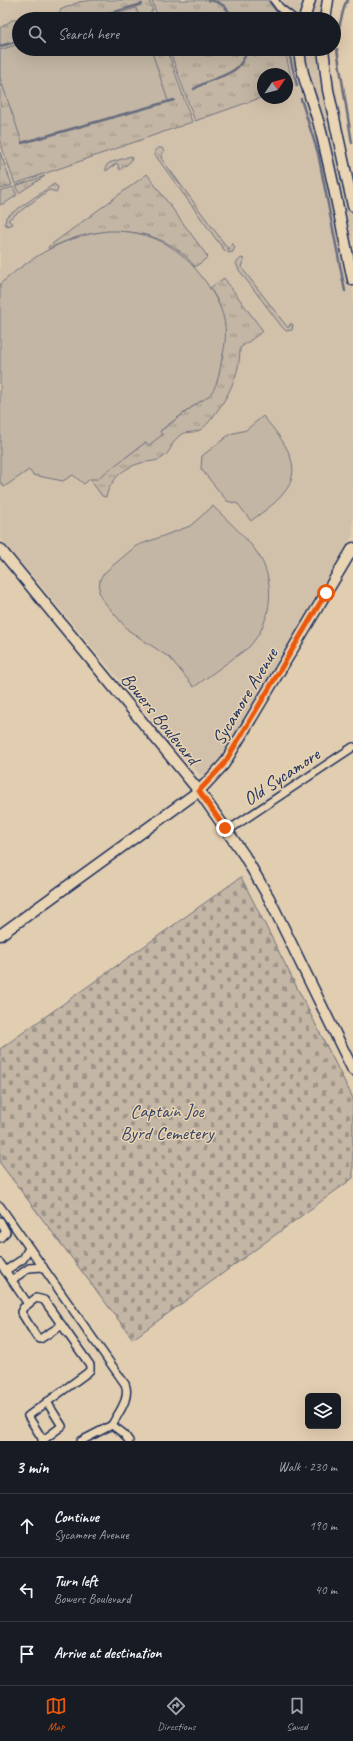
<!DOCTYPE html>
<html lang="en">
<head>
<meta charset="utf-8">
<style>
  body { margin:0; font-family:Caveat,sans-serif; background:#20242c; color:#f1f3f6 }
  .controls { position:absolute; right:12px; bottom:12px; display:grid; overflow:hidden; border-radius:6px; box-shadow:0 4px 16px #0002 }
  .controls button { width:36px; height:36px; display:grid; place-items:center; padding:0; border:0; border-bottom:1px solid #363941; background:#171b24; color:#f1f3f6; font:20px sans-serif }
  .compass { position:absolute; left:257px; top:68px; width:36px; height:36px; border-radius:50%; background:#171b24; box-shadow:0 4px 16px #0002; rotate:55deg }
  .stop { position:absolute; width:12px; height:12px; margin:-9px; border:3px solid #ea580c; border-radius:50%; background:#fff }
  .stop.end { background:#ea580c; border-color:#fff; box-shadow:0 1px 4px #0008 }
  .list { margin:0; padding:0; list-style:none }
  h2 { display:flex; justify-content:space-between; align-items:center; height:52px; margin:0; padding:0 16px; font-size:17px }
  h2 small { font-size:13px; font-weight:400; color:#9ea1a6 }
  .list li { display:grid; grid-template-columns:26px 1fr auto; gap:12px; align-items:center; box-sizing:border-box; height:64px; padding:0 16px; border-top:1px solid #363941 }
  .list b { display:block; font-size:15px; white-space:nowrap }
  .list p { margin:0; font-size:13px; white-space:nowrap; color:#9ea1a6 }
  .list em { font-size:13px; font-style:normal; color:#9ea1a6 }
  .icon { flex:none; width:22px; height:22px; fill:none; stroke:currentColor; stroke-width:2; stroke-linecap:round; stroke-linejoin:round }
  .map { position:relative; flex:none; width:353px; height:1441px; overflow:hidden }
  .search { position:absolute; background:#171b24; box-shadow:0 4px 16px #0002; left:12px; right:12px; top:12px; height:44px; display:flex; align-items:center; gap:10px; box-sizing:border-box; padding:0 14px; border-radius:22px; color:#9ea1a6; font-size:15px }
  .sheet { height:244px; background:#171b24 }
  nav { display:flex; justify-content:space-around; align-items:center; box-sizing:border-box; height:56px; border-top:1px solid #363941; background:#171b24; font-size:11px; color:#9ea1a6 }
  nav a { display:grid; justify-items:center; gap:2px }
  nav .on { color:#ea580c }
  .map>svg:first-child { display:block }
</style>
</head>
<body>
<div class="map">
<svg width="353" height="1441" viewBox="0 0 353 1441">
  <defs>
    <pattern id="grass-tufts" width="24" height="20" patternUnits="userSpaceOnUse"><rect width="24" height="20" fill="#c3b6a4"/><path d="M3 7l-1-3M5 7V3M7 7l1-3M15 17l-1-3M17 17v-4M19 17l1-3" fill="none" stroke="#9e9489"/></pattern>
    <pattern id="cemetery-stones" width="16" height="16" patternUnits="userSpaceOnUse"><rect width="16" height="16" fill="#c3b6a4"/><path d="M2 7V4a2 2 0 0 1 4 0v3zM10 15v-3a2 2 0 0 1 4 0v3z" fill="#9e9489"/></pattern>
  </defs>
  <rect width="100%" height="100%" fill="#e1cdb0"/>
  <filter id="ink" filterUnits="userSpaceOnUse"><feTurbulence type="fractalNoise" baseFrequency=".025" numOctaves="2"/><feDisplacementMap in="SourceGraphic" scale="8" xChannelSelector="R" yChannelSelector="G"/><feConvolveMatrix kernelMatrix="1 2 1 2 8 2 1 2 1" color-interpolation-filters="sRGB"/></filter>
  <g filter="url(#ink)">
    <path fill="#d2c1aa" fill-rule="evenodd" d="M0 0H333L330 19H19V49H330V58L345 138 353 176V535L210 774 205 777 200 775 0 538ZM263 74H287V98H263Z"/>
    <g fill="url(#grass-tufts)" stroke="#6f7281">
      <path d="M92 0H149L153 10 151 11 152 19H149L147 14 143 15 144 19H29L35 15 38 19 60 13V10L79 2Z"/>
      <path d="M152 0H267L282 19H158Z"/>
      <path d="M12 20H19V49H167L192 122 15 184 0 142V28Z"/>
      <path d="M169 49H246L248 54 280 49 281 56 286 55 293 86 287 88V74H263V97L195 121Z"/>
      <path d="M158 148H162L164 151 161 158 229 250 232 243 235 247 233 252 229 253 224 250 155 155V150Z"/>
      <path d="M0 152 12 185 0 189Z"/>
      <path d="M131 156 132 158 130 162 120 170 117 163 106 171V166L109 163Z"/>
      <path d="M147 174 208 257 195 267C161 222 94 224 49 249L48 247Z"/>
      <path d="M45 176 19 193 15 186Z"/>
      <path d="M54 184 58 187 57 192 49 190 8 220 13 224 8 226 5 224 6 217Z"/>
      <path d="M13 187 17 195 7 202 0 205V191Z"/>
      <path d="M241 258 244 259 241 267 288 328 291 323 293 325 292 330 286 331 282 327 239 270 236 263Z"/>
      <path d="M224 278 263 331 240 348C240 370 233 386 222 404 215 414 210 423 200 430 193 434 184 430 178 437 171 443 171 453 162 458 156 462 148 461 141 463 124 467 110 480 106 497L102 496 89 478 126 457 147 441 149 444 159 432 211 393 223 356 218 301 210 288Z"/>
    </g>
    <path fill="url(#cemetery-stones)" stroke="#6f7281" d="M241 877 353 1098V1178L133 1339 0 1163V1049Z"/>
    <g fill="#c3b6a4" stroke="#6f7281">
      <path d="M136 8 140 19H101Z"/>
      <path d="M19 44V49H151L168 101 22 142 0 78V50Z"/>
      <path d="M108 231C151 230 180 246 205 281 224 308 230 327 222 359 220 369 218 385 211 393 208 398 201 401 196 404 184 413 172 422 160 431L162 435 149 445 146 442 97 479H90L84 484 73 475 63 481 33 475 29 470 4 487 0 482V284C33 256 64 236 108 231Z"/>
      <path d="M263 416C281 438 308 467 282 495 274 505 261 513 251 521L238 504 227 501 201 469 202 456 230 434 246 430Z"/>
      <path d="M213 506C228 521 244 535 256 551 277 580 273 621 249 647L194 687 170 658 128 630 101 598 99 591 100 579 104 573 136 546 190 526Z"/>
    </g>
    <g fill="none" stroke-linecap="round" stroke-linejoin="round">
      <g stroke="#696d7f" stroke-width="2.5">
        <path d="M208 0C222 2 227 7 233 19"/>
        <path d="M91 19 142 4"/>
        <path d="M337 35 345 4 348 0"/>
        <path d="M0 46 19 41"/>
        <path d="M247 49H251"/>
        <path d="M288 49 297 86"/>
        <path d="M337 49 352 143"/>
        <path d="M194 89C216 74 241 78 247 49"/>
        <path d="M301 99 318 153 345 291"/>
        <path d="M22 143 174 100"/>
      </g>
      <defs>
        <g id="street">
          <path d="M274 0 280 8 294 19"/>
          <path d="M227 831 353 747"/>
          <path d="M0 1206 125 1384C131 1398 118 1413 112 1425"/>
          <path d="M0 1221 6 1232 0 1238"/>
          <path d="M0 1263 28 1304"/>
          <path d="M5 1271 23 1259 29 1248"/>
          <path d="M12 1280 29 1268 43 1267"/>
          <path d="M112 1425 124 1434 129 1441"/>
          <path d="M43 1440 28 1416 87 1373 90 1370V1365L44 1300 36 1298 23 1308 21 1312 36 1336 40 1339 62 1325"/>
          <path d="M42 1441 62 1426 47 1402"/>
          <path d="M81 1441 112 1425"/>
        </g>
        <g id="secondary">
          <path d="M304 19 310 0"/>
          <path d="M325 19 328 0"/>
          <path d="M299 49C301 77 313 101 320 128 333 178 342 230 353 280"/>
          <path d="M323 49 328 90 353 206"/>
          <path d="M0 549 199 791 244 855 269 898 353 1070"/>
          <path d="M0 935 199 791 224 764 353 548"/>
        </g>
      </defs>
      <use href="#street" stroke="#1b2f5e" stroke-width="10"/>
      <use href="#secondary" stroke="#1b2f5e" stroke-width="13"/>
      <use href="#street" stroke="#e9d4b3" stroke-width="7"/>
      <use href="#secondary" stroke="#e9d4b3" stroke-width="10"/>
    </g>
  </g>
  <g fill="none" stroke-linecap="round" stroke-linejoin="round" filter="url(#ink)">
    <path stroke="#ea580c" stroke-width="5" d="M225 828 199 791 224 764 326 593"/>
  </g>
  <g text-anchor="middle" stroke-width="3" stroke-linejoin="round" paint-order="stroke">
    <g font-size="19" fill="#1b2f5e" stroke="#e9d4b3">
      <text transform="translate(244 696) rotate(-59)" y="7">Sycamore Avenue</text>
      <text transform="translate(161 718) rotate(51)" y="7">Bowers Boulevard</text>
      <text transform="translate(281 776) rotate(-34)" y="7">Old Sycamore</text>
    </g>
    <g font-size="19" fill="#344368" stroke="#e9d4b3">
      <text x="167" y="1117">Captain Joe<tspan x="167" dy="22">Byrd Cemetery</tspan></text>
    </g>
  </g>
</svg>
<div class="controls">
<button><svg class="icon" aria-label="layers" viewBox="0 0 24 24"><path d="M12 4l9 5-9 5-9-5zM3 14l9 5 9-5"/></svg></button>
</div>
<svg class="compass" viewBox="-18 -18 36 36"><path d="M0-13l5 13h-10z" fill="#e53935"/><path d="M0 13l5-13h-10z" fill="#9ea1a6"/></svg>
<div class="stop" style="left:326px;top:593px"></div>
<div class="stop end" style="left:225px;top:828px"></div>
<div class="search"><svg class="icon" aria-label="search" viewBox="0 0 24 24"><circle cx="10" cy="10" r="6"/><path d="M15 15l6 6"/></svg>Search here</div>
</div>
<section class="sheet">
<h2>3 min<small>Walk · 230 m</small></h2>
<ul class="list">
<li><svg class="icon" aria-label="ahead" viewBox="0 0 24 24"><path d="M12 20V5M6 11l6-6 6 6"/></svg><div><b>Continue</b><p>Sycamore Avenue</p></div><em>190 m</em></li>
<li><svg class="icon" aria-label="left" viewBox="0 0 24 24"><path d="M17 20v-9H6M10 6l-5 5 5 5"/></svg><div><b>Turn left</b><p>Bowers Boulevard</p></div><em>40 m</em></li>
<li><svg class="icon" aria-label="arrive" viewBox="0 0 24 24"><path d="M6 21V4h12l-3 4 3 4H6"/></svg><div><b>Arrive at destination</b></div></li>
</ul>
</section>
<nav>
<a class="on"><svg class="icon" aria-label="map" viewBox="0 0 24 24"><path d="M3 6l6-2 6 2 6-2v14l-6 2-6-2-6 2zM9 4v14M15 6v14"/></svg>Map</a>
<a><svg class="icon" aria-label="directions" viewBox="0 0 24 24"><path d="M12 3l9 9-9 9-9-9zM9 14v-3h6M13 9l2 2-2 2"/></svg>Directions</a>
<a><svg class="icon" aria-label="saved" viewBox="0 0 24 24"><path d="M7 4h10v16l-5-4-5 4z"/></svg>Saved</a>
</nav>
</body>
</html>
